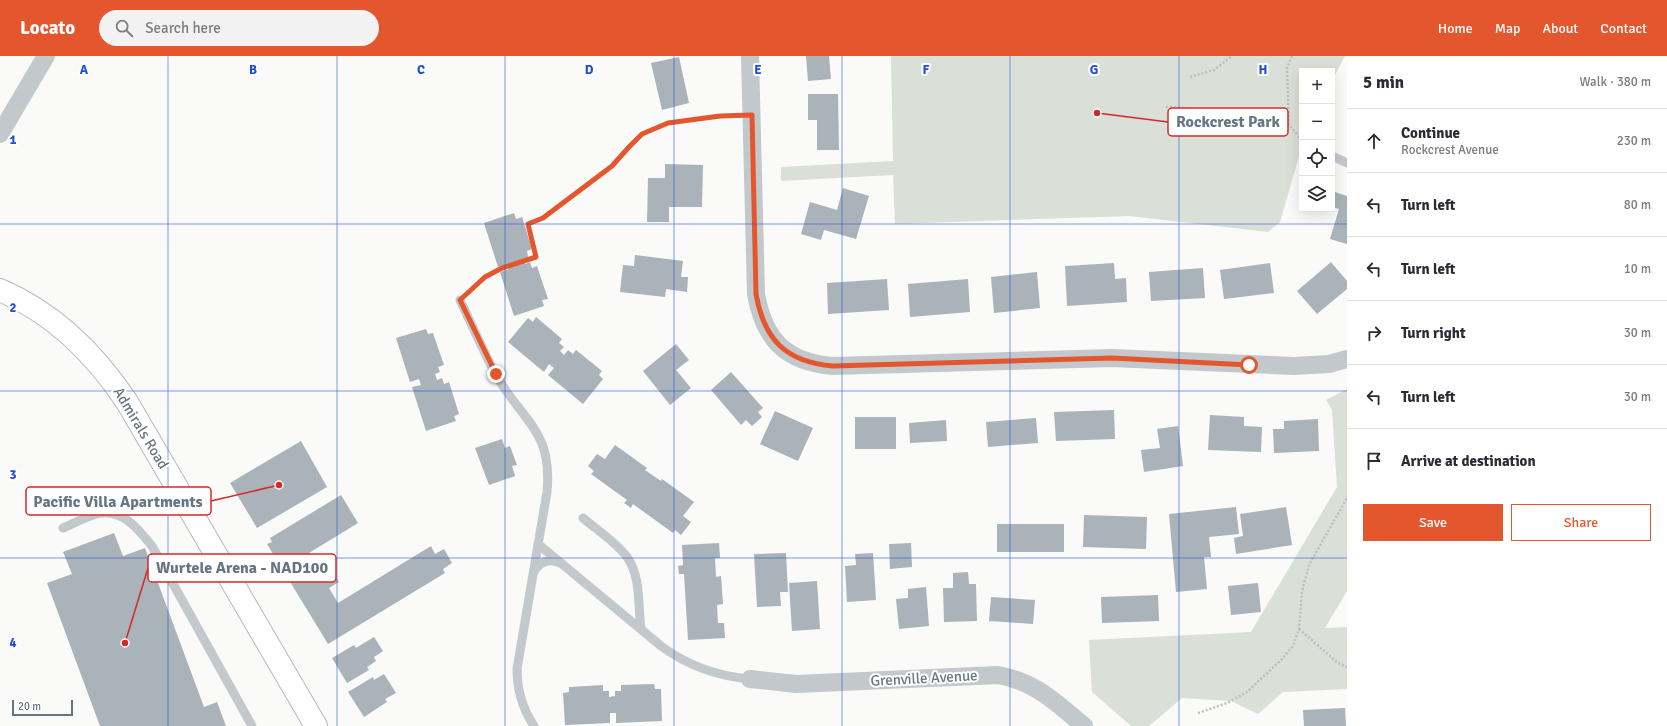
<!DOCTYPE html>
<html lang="en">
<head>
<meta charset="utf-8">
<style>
  body { margin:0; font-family:Signika,sans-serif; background:#f2f2f3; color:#2b2b33 }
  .controls { position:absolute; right:12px; top:12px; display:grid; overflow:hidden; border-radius:0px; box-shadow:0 4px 16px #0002 }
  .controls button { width:36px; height:36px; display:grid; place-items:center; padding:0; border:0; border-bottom:1px solid #e1e1e2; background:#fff; color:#2b2b33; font:20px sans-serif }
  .scale { position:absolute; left:12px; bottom:10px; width:61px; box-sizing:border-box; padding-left:4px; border:2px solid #657683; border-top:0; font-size:11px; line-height:14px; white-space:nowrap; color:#657683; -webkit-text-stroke:3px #fff; paint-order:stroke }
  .stop { position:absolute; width:12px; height:12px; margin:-9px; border:3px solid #e4572e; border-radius:50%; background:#fff }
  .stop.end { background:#e4572e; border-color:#fff; box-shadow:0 1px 4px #0008 }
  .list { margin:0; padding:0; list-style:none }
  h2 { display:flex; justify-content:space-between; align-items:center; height:52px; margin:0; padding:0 16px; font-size:17px }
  h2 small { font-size:13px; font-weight:400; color:#7c7c81 }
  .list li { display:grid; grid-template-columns:26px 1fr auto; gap:12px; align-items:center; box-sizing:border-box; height:64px; padding:0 16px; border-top:1px solid #e1e1e2 }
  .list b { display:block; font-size:15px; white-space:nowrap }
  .list p { margin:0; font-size:13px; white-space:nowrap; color:#7c7c81 }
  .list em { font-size:13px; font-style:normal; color:#7c7c81 }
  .actions { display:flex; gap:8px; padding:12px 16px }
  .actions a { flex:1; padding:9px 0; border:1px solid #e4572e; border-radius:0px; text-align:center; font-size:14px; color:#e4572e }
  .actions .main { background:#e4572e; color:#fff }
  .icon { flex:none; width:22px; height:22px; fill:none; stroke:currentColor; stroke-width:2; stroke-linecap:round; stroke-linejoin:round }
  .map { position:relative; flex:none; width:1347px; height:670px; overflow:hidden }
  header { display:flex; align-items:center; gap:24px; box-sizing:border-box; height:56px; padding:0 20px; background:#e4572e; color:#fff }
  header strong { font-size:19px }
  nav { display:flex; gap:22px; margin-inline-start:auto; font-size:14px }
  .search { width:280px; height:36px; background:#f2f2f3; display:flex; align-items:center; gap:10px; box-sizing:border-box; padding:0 14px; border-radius:22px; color:#7c7c81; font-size:15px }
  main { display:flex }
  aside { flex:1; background:#fff }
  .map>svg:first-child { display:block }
</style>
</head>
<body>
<header>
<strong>Locato</strong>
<div class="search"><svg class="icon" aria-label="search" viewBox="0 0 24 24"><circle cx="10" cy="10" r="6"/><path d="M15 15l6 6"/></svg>Search here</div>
<nav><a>Home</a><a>Map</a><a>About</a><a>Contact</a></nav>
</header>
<main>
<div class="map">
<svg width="1347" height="670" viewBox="0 0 1347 670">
  <rect width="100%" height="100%" fill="#fafaf8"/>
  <g fill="#dadfd7">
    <path d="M891 0H1345L1332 25V15H1302V90L1280 166 1268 176 1129 160 895 168 893 119 781 125V111L893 105Z"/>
    <path d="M1347 333V535L1325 572 1347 571V633L1283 636 1258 658 1231 645 1182 642 1149 670H1131L1092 636 1089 584 1251 576 1337 431 1332 354 1326 344Z"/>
  </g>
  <g fill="#aab3b9">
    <path d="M806 0H829L831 23 808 25Z"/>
    <path d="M679 1 689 47 662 54 651 7Z"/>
    <path d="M808 38H838L839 94H817V64H808Z"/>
    <path d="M665 108 703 109 702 151H669V166H647L648 122H665Z"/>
    <path d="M843 132 869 140 856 183 824 174 821 184 801 178 810 146 837 154Z"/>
    <path d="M1332 135 1347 140V188L1330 183 1339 153 1332 151Z"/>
    <path d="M514 157 516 163 522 161 532 193 527 195 528 201 523 203 525 208 530 206 532 212 537 210 548 243 542 244 544 250 514 260 500 216 509 213 507 208 498 211 484 167Z"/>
    <path d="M635 199 683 205 681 221H688L687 236 666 233 665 241 620 236 623 209 634 210Z"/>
    <path d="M1331 206 1347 225V233L1317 258 1297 235Z"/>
    <path d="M1114 207 1115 223 1126 222 1127 246 1067 250 1065 210Z"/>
    <path d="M1270 207 1274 237 1224 243 1220 214Z"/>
    <path d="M1203 212 1205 242 1151 245 1149 216Z"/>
    <path d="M1037 216 1040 252 994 257 991 221Z"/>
    <path d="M887 223 889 254 828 258 827 227Z"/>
    <path d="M968 223 970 256 910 261 908 228Z"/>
    <path d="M536 261 562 283 559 287 564 291 560 295 564 299 568 294 573 298 576 294 602 315 599 319 603 323 583 348 548 319 554 312 549 308 544 316 508 286 528 262 533 266Z"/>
    <path d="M426 273 428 278 433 277 444 309 438 311 440 316 435 318 437 324 442 322 444 328 449 326 459 358 454 360 456 365 426 375 412 331 421 329 419 323 410 326 396 282Z"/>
    <path d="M676 288 689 304 676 314 691 332 670 349 643 315Z"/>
    <path d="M731 316 763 352 758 356 762 361 752 370 746 364 741 369 711 334Z"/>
    <path d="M1114 354 1115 383 1056 385 1054 356Z"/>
    <path d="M775 355 813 372 798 405 760 388Z"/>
    <path d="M1210 359 1244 361V370L1262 371 1261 396 1208 394Z"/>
    <rect x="855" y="361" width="41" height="32"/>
    <path d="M1036 362 1038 387 988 391 986 366Z"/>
    <path d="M1318 363 1319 395 1274 397 1273 373H1284V365Z"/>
    <path d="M946 364 947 385 910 387 909 367Z"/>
    <path d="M1178 370 1183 410 1144 416 1141 394 1160 392 1157 373Z"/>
    <path d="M502 383 505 392 510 390 517 409 512 410 515 420 489 429 475 392Z"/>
    <path d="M301 385 327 431 257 472 230 427Z"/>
    <path d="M615 389 647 412 645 414 661 425 662 423 694 446 683 460 691 466 681 479 675 474 673 477 633 448 631 452 624 447 627 444 591 418 594 415 588 410 597 398 605 403Z"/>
    <path d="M341 439 358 467 309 497 316 510 326 504 339 526 329 532 338 547 431 490 435 498 444 493 452 507 443 513 445 517 328 588 267 488 272 486 270 482Z"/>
    <path d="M1236 451 1239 478 1209 481 1211 501H1204L1207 533 1176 536 1169 458Z"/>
    <path d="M1286 451 1292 489 1236 498 1234 482 1243 480 1240 458Z"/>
    <path d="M1084 459 1147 461 1146 493 1083 491Z"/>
    <rect x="997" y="468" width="67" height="28"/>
    <path d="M114 477 123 500 145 492 204 651 217 646 226 670H100L47 527 72 518 63 496Z"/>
    <path d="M719 487 720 502H715L716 521 721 520 723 548 717 549 718 567H724L725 582 688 584 684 518H679L678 510 683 509 682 489Z"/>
    <path d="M911 487 912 511 890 513 889 488Z"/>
    <path d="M786 497 788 536H780L781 550 757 551 754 498Z"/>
    <path d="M873 497 876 544 847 546 845 510 856 509 855 498Z"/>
    <path d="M968 516 969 528H976L977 565 944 566 943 532H953V517Z"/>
    <path d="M817 525 820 573 792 575 789 527Z"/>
    <path d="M1258 527 1261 556 1231 559 1228 530Z"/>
    <path d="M926 531 929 570 899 573 896 543 908 542V533Z"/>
    <path d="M1158 539 1159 565 1102 567 1101 541Z"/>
    <path d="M991 541 1035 544 1033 568 989 565Z"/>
    <path d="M374 581 383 595 374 601 376 605 367 611 369 614 347 627 332 602 354 589 356 592Z"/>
    <path d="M384 618 396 637 385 643 387 646 364 661 348 636 373 621 374 624Z"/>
    <path d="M654 628 655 633H661L662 665 616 667V657H610V667L565 669 563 637 569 636V631L603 629V635H609V641L615 640V635H621V629Z"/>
    <path d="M1345 652 1346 670H1304L1303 654Z"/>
  </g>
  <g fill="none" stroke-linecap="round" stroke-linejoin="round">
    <defs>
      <path id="secondary" d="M0 234C54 257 95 298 127 346L316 670"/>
    </defs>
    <use href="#secondary" stroke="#b3babf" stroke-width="24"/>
    <g stroke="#bbbfc2" stroke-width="2.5" stroke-dasharray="2 2" stroke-linecap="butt">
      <path d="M1292 0 1287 12 1289 69 1302 84"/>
      <path d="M1190 21 1214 14 1232 0"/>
      <path d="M1166 51 1185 52 1275 69H1289"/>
      <path d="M471 234C492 215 509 209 536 201L528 168 543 162 612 110 629 91 642 78 668 67 733 60"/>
      <path d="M1299 573 1338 607 1347 611"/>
      <path d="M1198 657 1227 647 1247 636 1281 604 1293 590 1299 573 1302 535 1309 509 1347 442"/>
    </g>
    <g stroke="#c3c8cc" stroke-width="9">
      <path d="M1332 100 1347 107"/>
      <path d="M460 244C472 269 483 295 496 319 522 365 553 374 547 436L517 613C517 634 522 652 534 670"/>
      <path d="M583 462C597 474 616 486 627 501 641 520 638 551 641 573"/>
      <path d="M63 472C73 468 91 458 101 457 125 455 139 474 152 490L252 670"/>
      <path d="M538 488 661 590C688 610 716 620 750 623"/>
      <path d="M534 516C538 506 550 502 560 507"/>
    </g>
    <g stroke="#c3c8cc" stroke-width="18">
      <path d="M750 0 756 238C764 284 786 306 833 310L1112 302 1294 310 1329 308 1347 303"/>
      <path d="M0 78 46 0"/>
      <path d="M750 623 796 628 998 619C1036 626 1055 646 1084 670"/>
    </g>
    <use href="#secondary" stroke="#fff" stroke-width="22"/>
  </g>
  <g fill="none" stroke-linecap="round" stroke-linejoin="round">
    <path stroke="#e4572e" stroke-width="5" d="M496 318 460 244 485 221 502 212 536 201 528 168 543 162 612 110 629 91 642 78 668 67 720 60 752 59 756 238C764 284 786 306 833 310L1112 302 1249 309"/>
  </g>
  <path fill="none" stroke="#1d4ed8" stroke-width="1" stroke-opacity="0.55" d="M168 0V670M337 0V670M505 0V670M674 0V670M842 0V670M1010 0V670M1179 0V670M0 168H1347M0 335H1347M0 502H1347"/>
  <g text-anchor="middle" stroke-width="4" stroke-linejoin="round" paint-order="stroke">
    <g font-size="15" fill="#657683" stroke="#fff">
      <text transform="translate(141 372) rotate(59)" y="5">Admirals Road</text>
      <text transform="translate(924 622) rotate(-3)" y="5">Grenville Avenue</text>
    </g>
  </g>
  <g font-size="13" text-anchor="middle" font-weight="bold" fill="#1d4ed8" stroke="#fff" stroke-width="4" stroke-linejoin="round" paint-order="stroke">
    <text x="84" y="18">A</text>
    <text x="253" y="18">B</text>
    <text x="421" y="18">C</text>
    <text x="589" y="18">D</text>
    <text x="758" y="18">E</text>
    <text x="926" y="18">F</text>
    <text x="1094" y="18">G</text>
    <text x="1263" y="18">H</text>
    <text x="13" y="88">1</text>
    <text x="13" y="256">2</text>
    <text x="13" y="423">3</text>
    <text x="13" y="591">4</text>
  </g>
  <path fill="none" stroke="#d62828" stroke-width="1.5" d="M1097 57L1168 66M279 429L211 445M125 587L148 512"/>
  <g fill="#d62828" stroke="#fff" stroke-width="1.5">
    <circle cx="1097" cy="57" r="4"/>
    <circle cx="279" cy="429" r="4"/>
    <circle cx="125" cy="587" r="4"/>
  </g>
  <g fill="#fff" stroke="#d62828" stroke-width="1.5">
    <rect x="1168" y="52" width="120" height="28" rx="4"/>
    <rect x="26" y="431" width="185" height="28" rx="4"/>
    <rect x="148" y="498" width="188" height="28" rx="4"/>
  </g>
  <g font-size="16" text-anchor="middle" font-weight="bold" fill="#657683">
    <text x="1228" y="71">Rockcrest Park</text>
    <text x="118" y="451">Pacific Villa Apartments</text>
    <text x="242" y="517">Wurtele Arena - NAD100</text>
  </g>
</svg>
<div class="controls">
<button>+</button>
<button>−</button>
<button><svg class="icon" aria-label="locate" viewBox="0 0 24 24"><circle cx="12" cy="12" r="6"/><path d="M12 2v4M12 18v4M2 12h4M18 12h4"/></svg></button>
<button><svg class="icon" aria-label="layers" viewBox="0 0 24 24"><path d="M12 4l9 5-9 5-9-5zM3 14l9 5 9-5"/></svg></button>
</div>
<div class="scale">20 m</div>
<div class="stop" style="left:1249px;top:309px"></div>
<div class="stop end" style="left:496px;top:318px"></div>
</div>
<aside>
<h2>5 min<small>Walk · 380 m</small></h2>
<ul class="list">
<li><svg class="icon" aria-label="ahead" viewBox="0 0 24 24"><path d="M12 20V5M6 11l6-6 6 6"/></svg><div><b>Continue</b><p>Rockcrest Avenue</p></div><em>230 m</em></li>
<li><svg class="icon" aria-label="left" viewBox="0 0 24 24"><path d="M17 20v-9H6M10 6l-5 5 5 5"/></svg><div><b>Turn left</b></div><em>80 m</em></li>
<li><svg class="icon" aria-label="left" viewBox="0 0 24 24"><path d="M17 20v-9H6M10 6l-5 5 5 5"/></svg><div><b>Turn left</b></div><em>10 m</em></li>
<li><svg class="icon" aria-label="right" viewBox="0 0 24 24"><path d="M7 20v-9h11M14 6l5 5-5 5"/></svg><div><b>Turn right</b></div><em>30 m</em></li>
<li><svg class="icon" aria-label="left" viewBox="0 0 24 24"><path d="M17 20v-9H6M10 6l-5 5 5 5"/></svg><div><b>Turn left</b></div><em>30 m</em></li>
<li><svg class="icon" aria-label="arrive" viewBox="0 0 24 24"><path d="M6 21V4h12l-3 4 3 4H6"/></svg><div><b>Arrive at destination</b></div></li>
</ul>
<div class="actions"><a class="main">Save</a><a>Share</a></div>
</aside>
</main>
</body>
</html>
